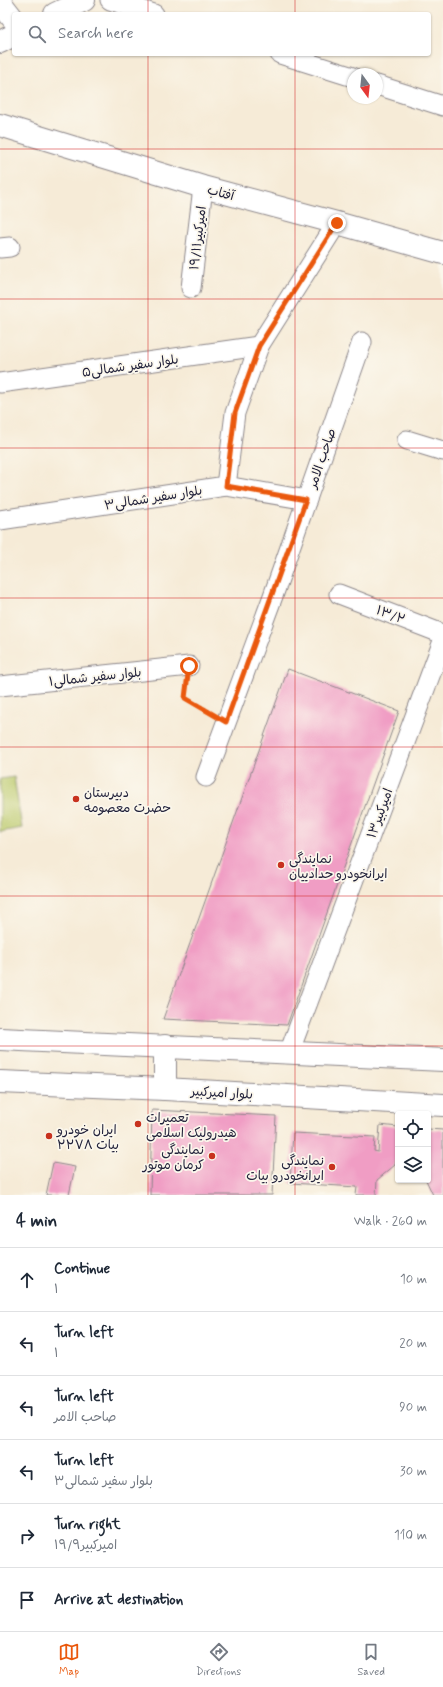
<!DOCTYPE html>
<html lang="en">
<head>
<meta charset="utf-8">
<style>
  body { margin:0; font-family:Mynerve,"Playpen Sans Arabic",sans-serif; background:#f6f6f7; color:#1f2937 }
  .controls { position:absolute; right:12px; bottom:12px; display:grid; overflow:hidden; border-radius:4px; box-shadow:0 1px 3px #0004 }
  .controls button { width:36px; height:36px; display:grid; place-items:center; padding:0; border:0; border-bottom:1px solid #e0e1e3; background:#fff; color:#1f2937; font:20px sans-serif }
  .compass { position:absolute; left:347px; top:68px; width:36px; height:36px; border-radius:50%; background:#fff; box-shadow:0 1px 3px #0004; rotate:165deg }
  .stop { position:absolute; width:12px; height:12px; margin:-9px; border:3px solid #ea580c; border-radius:50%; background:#fff }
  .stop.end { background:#ea580c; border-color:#fff; box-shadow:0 1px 4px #0008 }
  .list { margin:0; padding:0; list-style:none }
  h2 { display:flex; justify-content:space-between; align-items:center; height:52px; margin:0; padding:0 16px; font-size:17px }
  h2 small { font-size:13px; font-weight:400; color:#747a83 }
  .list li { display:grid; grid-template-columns:26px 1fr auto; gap:12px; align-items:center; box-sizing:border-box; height:64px; padding:0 16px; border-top:1px solid #e0e1e3 }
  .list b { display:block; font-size:15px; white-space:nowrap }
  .list p { margin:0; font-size:13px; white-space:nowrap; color:#747a83 }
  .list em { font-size:13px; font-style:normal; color:#747a83 }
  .icon { flex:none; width:22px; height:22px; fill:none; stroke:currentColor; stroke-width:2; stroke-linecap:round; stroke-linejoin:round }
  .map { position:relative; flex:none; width:443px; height:1195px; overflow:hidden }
  .search { position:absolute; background:#fff; box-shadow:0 1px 3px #0004; left:12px; right:12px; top:12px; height:44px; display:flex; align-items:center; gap:10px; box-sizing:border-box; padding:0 14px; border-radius:4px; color:#747a83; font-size:15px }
  .sheet { height:436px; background:#fff }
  nav { display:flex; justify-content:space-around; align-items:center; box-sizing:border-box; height:56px; border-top:1px solid #e0e1e3; background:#fff; font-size:11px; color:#747a83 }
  nav a { display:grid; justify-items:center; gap:2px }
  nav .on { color:#ea580c }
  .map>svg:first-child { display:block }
</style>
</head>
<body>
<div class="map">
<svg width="443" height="1195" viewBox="0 0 443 1195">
  <rect width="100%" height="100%" fill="#fbf7ec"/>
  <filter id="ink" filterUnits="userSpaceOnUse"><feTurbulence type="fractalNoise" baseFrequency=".025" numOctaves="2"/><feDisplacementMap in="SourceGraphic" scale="8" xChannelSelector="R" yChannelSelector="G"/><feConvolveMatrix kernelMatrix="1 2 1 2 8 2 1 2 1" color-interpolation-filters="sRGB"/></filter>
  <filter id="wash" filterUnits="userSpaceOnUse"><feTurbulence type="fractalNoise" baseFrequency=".012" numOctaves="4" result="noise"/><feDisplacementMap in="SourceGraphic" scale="16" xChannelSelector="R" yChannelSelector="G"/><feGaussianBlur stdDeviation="0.9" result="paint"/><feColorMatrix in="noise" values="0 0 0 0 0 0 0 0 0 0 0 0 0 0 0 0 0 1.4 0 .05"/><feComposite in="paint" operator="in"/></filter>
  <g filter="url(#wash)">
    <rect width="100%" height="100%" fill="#f6ebd7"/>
    <path fill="#bcca6d" stroke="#6f7654" d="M14 777 22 828 0 832V779Z"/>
    <g id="blocks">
      <g fill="#f09dc4">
        <path d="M288 669 399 711 287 1025 163 1019Z"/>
        <path d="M152 1110 276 1116 272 1195H150Z"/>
        <path d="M380 1125 398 1127V1153L395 1165 377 1180 376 1195H356L357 1187 290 1183 293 1133 375 1137 374 1151 378 1152Z"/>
        <path d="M428 1129 443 1130V1195H433L426 1180H428Z"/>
        <path d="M53 1163 75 1167 69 1195H46Z"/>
      </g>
    </g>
  </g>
  <g filter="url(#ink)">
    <use href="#blocks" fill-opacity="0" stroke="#8c8689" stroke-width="1"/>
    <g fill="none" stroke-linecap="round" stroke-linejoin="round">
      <defs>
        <g id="street">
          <path d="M110 0 154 14"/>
          <path d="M280 54 353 77"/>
          <path d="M377 85 443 106"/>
          <path d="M0 248 10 247"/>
          <path d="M191 288 203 187"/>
          <path d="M0 383 259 346"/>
          <path d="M407 440 443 451"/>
          <path d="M226 486 235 413 259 346 337 223"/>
          <path d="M0 520 226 486 307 500"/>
          <path d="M339 594 443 634"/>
          <path d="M0 686 189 666"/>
          <path d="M206 777 273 596 362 342"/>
          <path d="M289 1053 443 641"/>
        </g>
        <g id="secondary">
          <path d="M0 2 14 20"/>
          <path d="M55 14 84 0"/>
          <path d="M0 42 14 35"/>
          <path d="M0 125 203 187 337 223 443 253"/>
        </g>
        <g id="primary">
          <path d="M0 1039 443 1060"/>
          <path d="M0 1082 165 1089 443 1105"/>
          <path d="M165 1089V1046"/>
        </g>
      </defs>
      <use href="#street" stroke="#8c8689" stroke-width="21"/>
      <use href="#secondary" stroke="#8c8689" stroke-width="24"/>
      <use href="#primary" stroke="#8c8689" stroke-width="24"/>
      <path stroke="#8c8689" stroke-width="2.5" stroke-dasharray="1 3" stroke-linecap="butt" d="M187 684 185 698 211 712"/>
      <use href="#street" stroke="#fff" stroke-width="19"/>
      <use href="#secondary" stroke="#fff" stroke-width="22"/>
      <use href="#primary" stroke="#fff" stroke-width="22"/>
    </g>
  </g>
  <g fill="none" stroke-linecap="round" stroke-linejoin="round" filter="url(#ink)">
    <path stroke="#ea580c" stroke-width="5" d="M189 666 185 698 226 722 306 500 226 486 235 413 259 346 337 223"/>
  </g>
  <path fill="none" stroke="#d62828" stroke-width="1" stroke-opacity="0.55" d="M148 0V14M295 0V14M148 54V1195M295 54V1195M0 149H443M0 299H443M0 448H443M0 598H443M0 747H443M0 896H443M0 1046H443"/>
  <g fill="#c8321e" stroke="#fbf7ec" stroke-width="1.5">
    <circle cx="76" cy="799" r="4"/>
    <circle cx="281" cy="865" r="4"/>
    <circle cx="138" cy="1124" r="4"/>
    <circle cx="49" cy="1136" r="4"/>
    <circle cx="212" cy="1156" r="4"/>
    <circle cx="332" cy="1167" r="4"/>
  </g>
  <g text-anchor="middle" stroke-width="3.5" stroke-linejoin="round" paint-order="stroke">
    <g font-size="13" fill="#22223b" stroke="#fbf7ec">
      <text transform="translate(221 192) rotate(15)" y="5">آفتاب</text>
      <text transform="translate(197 238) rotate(-83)" y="5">امیرکبیر۱۹/۱۱</text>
      <text transform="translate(130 365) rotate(-8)" y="5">بلوار سفیر شمالی۵</text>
      <text transform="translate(321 458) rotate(-71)" y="5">صاحب الامر</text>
      <text transform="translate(153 497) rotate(-9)" y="5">بلوار سفیر شمالی۳</text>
      <text transform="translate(391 614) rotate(21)" y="5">۱۳/۲</text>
      <text transform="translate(95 676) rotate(-6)" y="5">بلوار سفیر شمالی۱</text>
      <text transform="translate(379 813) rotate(-70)" y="5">امیرکبیر۱۳</text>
      <text transform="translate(222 1092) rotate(3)" y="5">بلوار امیرکبیر</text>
    </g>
    <g font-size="13" fill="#22223b" stroke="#fbf7ec" text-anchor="start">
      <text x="84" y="797">دبیرستان<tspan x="84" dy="15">حضرت معصومه</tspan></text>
      <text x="289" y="863">نمایندگی<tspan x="289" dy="15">ایرانخودرو حدادییان</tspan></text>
      <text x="146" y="1122">تعمیرات<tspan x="146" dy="15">هیدرولیک اسلامی</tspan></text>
      <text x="57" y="1134">ايران خودرو<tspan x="57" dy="15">بیات ۲۲۷۸</tspan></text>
      <text x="204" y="1154" text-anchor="end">نمایندگی<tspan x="204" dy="15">کرمان موتور</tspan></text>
      <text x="324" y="1165" text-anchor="end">نمایندگی<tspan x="324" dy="15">ایرانخودرو بیات</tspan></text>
    </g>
  </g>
</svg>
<div class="controls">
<button><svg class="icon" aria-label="locate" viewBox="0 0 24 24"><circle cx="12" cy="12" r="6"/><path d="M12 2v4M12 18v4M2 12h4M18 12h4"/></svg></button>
<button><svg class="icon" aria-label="layers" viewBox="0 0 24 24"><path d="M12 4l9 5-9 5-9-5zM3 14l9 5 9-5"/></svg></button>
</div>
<svg class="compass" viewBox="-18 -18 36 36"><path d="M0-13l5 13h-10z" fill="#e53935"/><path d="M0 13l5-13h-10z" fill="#747a83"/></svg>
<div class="stop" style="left:189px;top:666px"></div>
<div class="stop end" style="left:337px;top:223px"></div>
<div class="search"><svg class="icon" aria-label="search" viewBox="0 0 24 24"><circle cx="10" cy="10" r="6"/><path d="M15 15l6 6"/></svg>Search here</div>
</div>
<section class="sheet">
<h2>4 min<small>Walk · 260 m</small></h2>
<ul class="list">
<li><svg class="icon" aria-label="ahead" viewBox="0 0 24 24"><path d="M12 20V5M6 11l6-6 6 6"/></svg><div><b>Continue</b><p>۱</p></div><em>10 m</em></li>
<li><svg class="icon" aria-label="left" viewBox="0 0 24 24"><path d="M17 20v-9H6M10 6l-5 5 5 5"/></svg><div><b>Turn left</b><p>۱</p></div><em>20 m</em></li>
<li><svg class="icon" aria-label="left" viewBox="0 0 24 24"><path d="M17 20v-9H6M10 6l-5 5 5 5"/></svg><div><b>Turn left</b><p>صاحب الامر</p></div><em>90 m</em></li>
<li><svg class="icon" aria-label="left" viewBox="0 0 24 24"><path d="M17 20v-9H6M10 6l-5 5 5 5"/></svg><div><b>Turn left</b><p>بلوار سفیر شمالی۳</p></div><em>30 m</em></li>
<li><svg class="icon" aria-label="right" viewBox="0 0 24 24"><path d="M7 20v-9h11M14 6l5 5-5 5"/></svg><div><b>Turn right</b><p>امیرکبیر۱۹/۹</p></div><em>110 m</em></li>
<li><svg class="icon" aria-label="arrive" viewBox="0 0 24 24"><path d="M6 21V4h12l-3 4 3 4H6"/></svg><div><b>Arrive at destination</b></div></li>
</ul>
</section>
<nav>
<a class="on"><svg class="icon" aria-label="map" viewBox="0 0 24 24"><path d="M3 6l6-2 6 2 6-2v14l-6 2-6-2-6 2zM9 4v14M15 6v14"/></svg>Map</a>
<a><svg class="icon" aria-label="directions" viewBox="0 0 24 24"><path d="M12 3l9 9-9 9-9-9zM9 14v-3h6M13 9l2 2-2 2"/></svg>Directions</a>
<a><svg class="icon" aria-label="saved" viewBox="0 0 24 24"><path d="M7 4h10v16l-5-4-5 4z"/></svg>Saved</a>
</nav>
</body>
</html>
